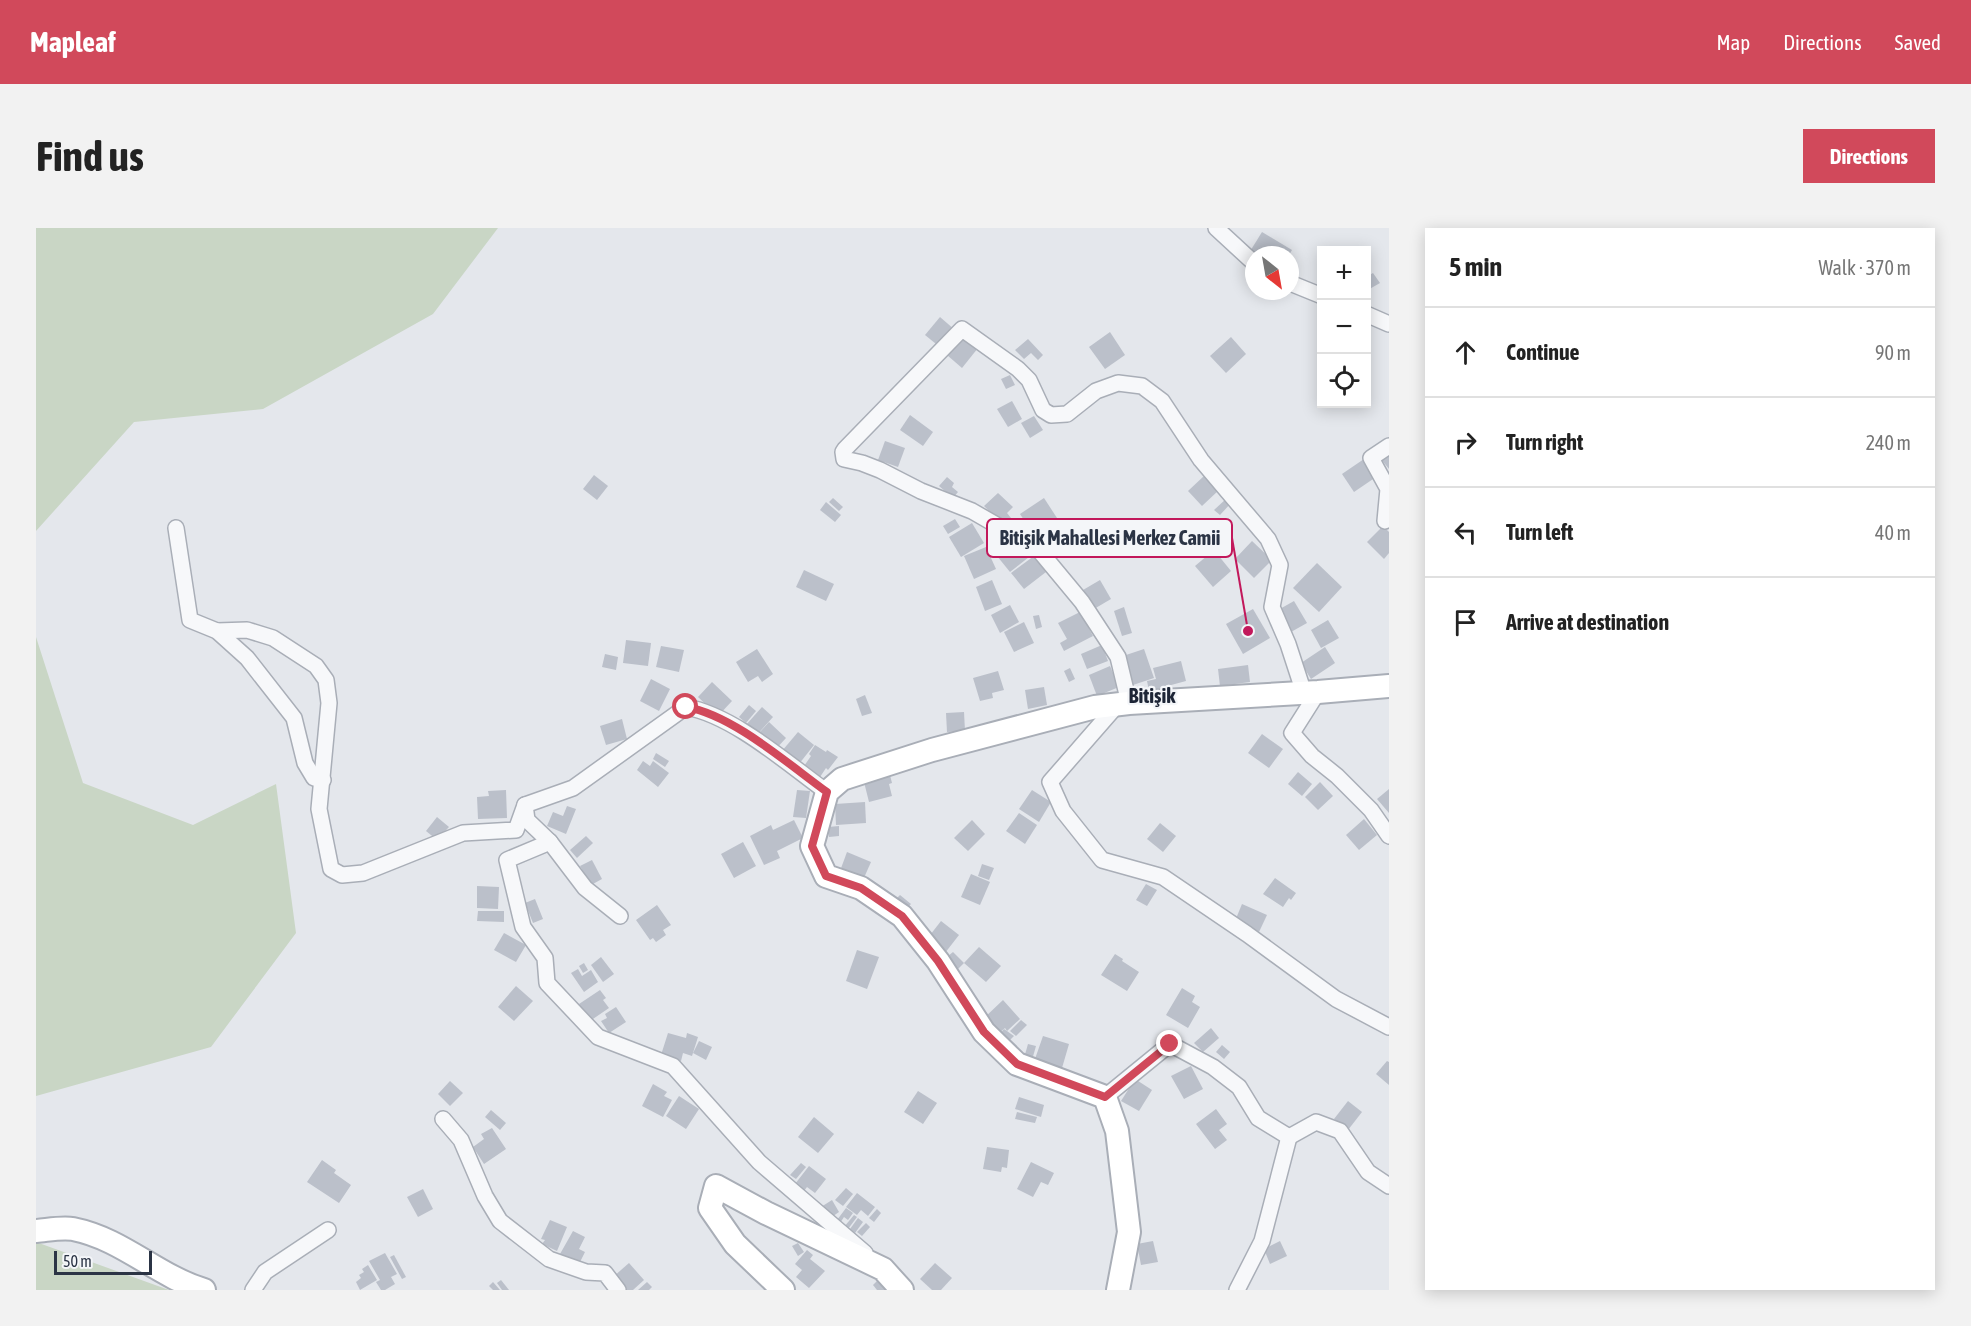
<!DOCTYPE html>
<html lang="en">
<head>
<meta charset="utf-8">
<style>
  body { margin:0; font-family:"Asap Condensed",sans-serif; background:#f2f2f2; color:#222 }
  .controls { position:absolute; right:18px; top:18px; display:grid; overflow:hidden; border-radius:0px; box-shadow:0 3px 15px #0003 }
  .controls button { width:54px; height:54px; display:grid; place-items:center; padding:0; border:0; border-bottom:2px solid #e0e0e0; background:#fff; color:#222; font:30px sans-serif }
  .compass { position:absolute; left:1209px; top:18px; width:54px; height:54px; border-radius:50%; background:#fff; box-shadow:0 3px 15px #0003; rotate:149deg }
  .scale { position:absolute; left:18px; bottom:15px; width:98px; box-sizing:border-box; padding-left:6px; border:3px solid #2b3445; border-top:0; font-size:16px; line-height:21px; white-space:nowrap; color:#2b3445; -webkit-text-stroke:4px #f4f6f9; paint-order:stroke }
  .stop { position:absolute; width:18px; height:18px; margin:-14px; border:4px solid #d1495b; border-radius:50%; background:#fff }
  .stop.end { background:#d1495b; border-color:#fff; box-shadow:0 2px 6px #0008 }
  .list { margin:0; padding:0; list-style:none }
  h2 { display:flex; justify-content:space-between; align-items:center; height:78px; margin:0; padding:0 24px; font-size:26px }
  h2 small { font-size:20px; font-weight:400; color:#767676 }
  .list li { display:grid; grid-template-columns:39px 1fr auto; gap:18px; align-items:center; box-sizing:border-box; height:90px; padding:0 24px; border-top:2px solid #e0e0e0 }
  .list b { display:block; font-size:22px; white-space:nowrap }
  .list em { font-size:20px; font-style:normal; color:#767676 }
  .icon { flex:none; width:33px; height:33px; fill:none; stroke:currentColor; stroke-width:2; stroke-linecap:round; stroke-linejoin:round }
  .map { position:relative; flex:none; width:1353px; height:1062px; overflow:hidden; border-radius:0px }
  header { display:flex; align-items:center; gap:36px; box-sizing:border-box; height:84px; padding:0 30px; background:#d1495b; color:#fff }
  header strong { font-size:28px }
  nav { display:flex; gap:33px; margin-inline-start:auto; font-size:21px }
  .intro { display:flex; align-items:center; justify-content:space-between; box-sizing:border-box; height:144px; padding:0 36px }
  h1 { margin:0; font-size:42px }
  .button { padding:15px 27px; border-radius:0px; background:#d1495b; color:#fff; font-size:21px; font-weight:700 }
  main { display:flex; gap:36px; padding:0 36px }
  aside { flex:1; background:#fff; border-radius:0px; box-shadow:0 3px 15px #0003 }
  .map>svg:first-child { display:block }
</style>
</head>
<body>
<header>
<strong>Mapleaf</strong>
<nav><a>Map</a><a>Directions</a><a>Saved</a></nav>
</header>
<div class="intro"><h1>Find us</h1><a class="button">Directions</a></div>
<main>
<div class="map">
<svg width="1353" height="1062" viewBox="0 0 1353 1062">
  <rect width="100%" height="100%" fill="#e4e7ec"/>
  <g fill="#c9d6c5">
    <path d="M0 0H462L397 86 227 181 98 194 0 303Z"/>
    <path d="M0 409 47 555 157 597 240 556 260 705 175 819 0 868Z"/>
    <path d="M0 1014 133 1062H0Z"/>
  </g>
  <g fill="#bbc0ca">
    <path d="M1226 4 1256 22 1253 27H1217L1213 25Z"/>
    <path d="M1337 45 1344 55 1330 63V49Z"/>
    <path d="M904 89 919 102 905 120 889 107Z"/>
    <path d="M1074 104 1089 127 1069 141 1053 119Z"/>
    <path d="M926 107 942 120 926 140 911 127Z"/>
    <path d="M1195 109 1210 126 1190 145 1174 128Z"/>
    <path d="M992 111 1007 127 1002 132 995 125 988 131 979 122Z"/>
    <path d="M974 147 979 157 970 161 965 151Z"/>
    <path d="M976 173 986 191 972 199 961 181Z"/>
    <path d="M874 187 897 204 887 218 864 202Z"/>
    <path d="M998 188 1007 202 994 210 985 195Z"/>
    <path d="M849 213 869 220 862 239 842 232Z"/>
    <path d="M1353 223V241L1344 230Z"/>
    <path d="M1328 231 1340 249 1318 264 1306 246Z"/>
    <path d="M558 247 572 258 561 272 547 261Z"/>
    <path d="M1169 247 1183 262 1166 278 1152 263Z"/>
    <path d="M911 249 918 255 916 259 922 264 917 270 903 258Z"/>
    <path d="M962 265 977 279 971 285 975 290 967 297 948 278Z"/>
    <path d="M797 270 807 279 803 283 793 274Z"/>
    <path d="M1008 270 1021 290 997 306 984 286Z"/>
    <path d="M1191 270 1196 274 1184 287 1178 282Z"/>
    <path d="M790 274 805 287 799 294 784 282Z"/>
    <path d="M919 291 924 299 912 306 907 298Z"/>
    <path d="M982 291 989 300 983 304 977 295Z"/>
    <path d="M1187 291 1196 302 1183 313 1174 302Z"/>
    <path d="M936 295 948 315 925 329 913 309Z"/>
    <path d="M1347 298 1353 304V325L1348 331 1331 314Z"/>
    <path d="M979 313 993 329 974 344 961 328Z"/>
    <path d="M1216 313 1236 332 1218 350 1199 331Z"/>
    <path d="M950 319 960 341 938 351 928 328Z"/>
    <path d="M1178 322 1195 343 1177 359 1159 338Z"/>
    <path d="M998 328 1010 344 988 361 975 345Z"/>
    <path d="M1281 335 1306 359 1283 384 1257 360Z"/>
    <path d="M768 342 798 356 790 373 760 359Z"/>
    <path d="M956 352 966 376 949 383 940 359Z"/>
    <path d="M1064 352 1075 371 1058 381 1047 362Z"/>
    <path d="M1258 373 1271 395 1255 404 1242 382Z"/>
    <path d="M974 377 983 394 964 405 955 387Z"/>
    <path d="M1088 379 1096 405 1086 408 1078 383Z"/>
    <path d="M1217 381 1234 410 1207 426 1190 396Z"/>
    <path d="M1044 384 1057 408 1028 423 1024 415 1031 411 1022 395Z"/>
    <path d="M1003 387 1006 399 1000 401 997 388Z"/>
    <path d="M1292 392 1303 410 1285 420 1275 402Z"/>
    <path d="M988 394 998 415 978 424 968 404Z"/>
    <path d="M590 412 615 415 612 438 587 435Z"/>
    <path d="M1066 417 1072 433 1051 441 1045 426Z"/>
    <path d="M625 418 648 422 643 444 620 439Z"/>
    <path d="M1289 419 1299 435 1275 451 1265 435Z"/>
    <path d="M721 421 737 446 726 454 722 448 712 454 700 434Z"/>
    <path d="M1108 421 1118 450 1097 457 1087 428Z"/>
    <path d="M569 426 582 429 580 442 566 439Z"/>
    <path d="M1145 433 1150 453 1113 463 1111 453 1120 451 1117 440Z"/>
    <path d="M1212 437 1214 454 1184 458 1182 441Z"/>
    <path d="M1074 438 1083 459 1061 468 1053 447Z"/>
    <path d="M1034 440 1039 451 1033 454 1028 443Z"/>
    <path d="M962 443 968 462 956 465 957 470 944 473 937 450Z"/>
    <path d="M615 451 634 461 623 483 604 473Z"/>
    <path d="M676 454 696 473 682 488 662 469Z"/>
    <path d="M1008 459 1011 477 992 481 989 462Z"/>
    <path d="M829 467 836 485 826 488 820 471Z"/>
    <path d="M713 477 720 483 710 495 703 489Z"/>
    <path d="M726 479 737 489 720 508 709 498Z"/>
    <path d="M928 484 929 503 911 504 910 485Z"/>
    <path d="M586 491 591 511 570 517 564 498Z"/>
    <path d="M733 494 750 510 739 522 722 506Z"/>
    <path d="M762 504 778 517 763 536 746 523Z"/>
    <path d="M1226 506 1247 521 1233 540 1212 525Z"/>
    <path d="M779 517 790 524 791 522 802 529 792 542 790 540 782 552 766 541 775 528 773 526Z"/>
    <path d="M620 525 633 533 629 539 617 531Z"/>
    <path d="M607 533 614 538 617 533 633 545 622 559 601 542Z"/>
    <path d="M853 543 856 555 853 556 856 568 833 574 827 550Z"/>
    <path d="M1262 544 1276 556 1266 568 1252 556Z"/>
    <path d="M1284 554 1297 568 1282 582 1269 569Z"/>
    <path d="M1353 561V585L1341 571Z"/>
    <path d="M470 562 471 590 442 591 441 569 453 568 452 563Z"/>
    <path d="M761 562 774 563 770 590 757 589Z"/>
    <path d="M996 562 1015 574 1003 594 983 581Z"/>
    <path d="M829 574 830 595 800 597 799 576Z"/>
    <path d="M531 578 540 581 530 606 511 598 517 584 527 588Z"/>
    <path d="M983 585 1001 597 989 616 970 603Z"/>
    <path d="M401 589 413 599 401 612 390 603Z"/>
    <path d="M1328 591 1341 607 1323 622 1310 607Z"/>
    <path d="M758 592 767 610 741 623 744 630 728 637 714 608 735 597 737 602Z"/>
    <path d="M936 592 949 606 932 623 918 610Z"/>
    <path d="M1124 595 1140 608 1127 624 1111 611Z"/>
    <path d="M803 598V608L793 609 792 599Z"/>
    <path d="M550 608 557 615 541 630 534 622Z"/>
    <path d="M707 614 720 638 698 650 685 626Z"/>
    <path d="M811 624 835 634 827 652 804 643Z"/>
    <path d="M556 632 566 651 555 657 544 638Z"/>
    <path d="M946 636 958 640 953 652 942 648Z"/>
    <path d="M935 646 954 654 944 677 925 669Z"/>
    <path d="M1239 650 1260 665 1255 672 1253 670 1247 679 1227 666Z"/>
    <path d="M1110 656 1121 662 1111 678 1100 672Z"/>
    <path d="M441 658 463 659 462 681 441 680Z"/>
    <path d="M864 667 875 676 868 683 858 673Z"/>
    <path d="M499 671 507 691 497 695 489 675Z"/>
    <path d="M1206 676 1231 687 1223 704 1199 693Z"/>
    <path d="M621 677 635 697 627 702 630 707 620 714 617 710 614 712 600 692Z"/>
    <path d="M442 683H468V694L441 693Z"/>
    <path d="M905 693 923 707 909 725 891 711Z"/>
    <path d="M468 705 490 717 480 734 458 722Z"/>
    <path d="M943 719 965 738 950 754 928 735Z"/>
    <path d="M821 722 843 729 831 761 810 753Z"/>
    <path d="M917 724 928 735 918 745 906 733Z"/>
    <path d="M1079 726 1087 731 1086 733 1103 744 1091 763 1065 747Z"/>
    <path d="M565 729 578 746 567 754 555 737Z"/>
    <path d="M548 735 552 742 547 745 543 738Z"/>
    <path d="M542 741 546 748 555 742 562 754 548 764 535 745Z"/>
    <path d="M480 758 497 773 478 793 462 779Z"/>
    <path d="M1146 760 1159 768 1156 774 1164 779 1152 800 1130 787Z"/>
    <path d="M564 762 570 770 567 772 573 780 554 793 543 776Z"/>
    <path d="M967 772 984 791 971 803 969 800 961 807 947 791Z"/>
    <path d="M580 779 590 794 573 805 565 793 571 790 569 786Z"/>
    <path d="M985 792 991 797 980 808 974 803Z"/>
    <path d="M1175 800 1183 810 1167 824 1158 815Z"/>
    <path d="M968 801 978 808 970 816 962 808Z"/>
    <path d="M632 805 650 810 651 805 662 809 656 828 647 825 645 833 625 827Z"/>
    <path d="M1007 808 1033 816 1026 840 999 831Z"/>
    <path d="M663 813 676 819 670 832 657 825Z"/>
    <path d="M992 816 1000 818 996 832 988 830Z"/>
    <path d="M1186 817 1194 824 1188 831 1180 824Z"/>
    <path d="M1351 833 1353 834V857L1340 846Z"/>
    <path d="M1155 838 1167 861 1148 871 1135 848Z"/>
    <path d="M1099 851 1116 862 1103 883 1085 873Z"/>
    <path d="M414 853 427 865 414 878 402 866Z"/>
    <path d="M617 856 631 864 628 868 636 872 627 889 606 878Z"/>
    <path d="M882 863 901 875 887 896 868 884Z"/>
    <path d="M643 868 663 881 650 901 630 888Z"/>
    <path d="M983 869 1008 877 1005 889 979 881Z"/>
    <path d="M1312 873 1326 884 1312 902 1298 891Z"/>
    <path d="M1180 881 1191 896 1183 902 1191 912 1179 921 1160 896Z"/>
    <path d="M455 882 470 895 464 902 449 889Z"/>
    <path d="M981 884 1001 889 999 895 979 891Z"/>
    <path d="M778 889 798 906 782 925 762 909Z"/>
    <path d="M456 900 470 921 448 936 437 919 448 911 445 906Z"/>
    <path d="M951 919 973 922 971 940 966 939 965 944 947 941Z"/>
    <path d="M286 932 300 942 298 945 315 957 303 975 271 954Z"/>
    <path d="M995 934 1018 945 1012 957 1005 954 997 969 981 961Z"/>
    <path d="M765 935 770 939 760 951 754 947Z"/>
    <path d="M773 938 790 951 779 965 771 959 768 963 759 956Z"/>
    <path d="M810 960 817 966 807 978 799 972Z"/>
    <path d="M387 961 397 981 382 989 371 969Z"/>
    <path d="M821 965 839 979 832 988 825 982 821 987 810 979Z"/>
    <path d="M796 972 803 984 793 991 785 979Z"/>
    <path d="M810 980 817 985 812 992 808 989 804 995 801 992Z"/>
    <path d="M841 981 845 985 838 994 833 990Z"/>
    <path d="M818 987 821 989 812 1001 808 999Z"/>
    <path d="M822 990 827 994 819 1005 814 1001Z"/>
    <path d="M514 992 531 999 521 1023 506 1016 509 1012 505 1011Z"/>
    <path d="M830 995 834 999 826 1008 821 1004Z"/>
    <path d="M537 1003 549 1009 543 1021 549 1024 543 1036 524 1026Z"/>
    <path d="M1117 1013 1122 1034 1105 1037 1101 1016Z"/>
    <path d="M1244 1013 1251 1028 1234 1036 1228 1021Z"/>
    <path d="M762 1015 768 1024 762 1028 756 1018Z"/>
    <path d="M771 1022 777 1027 774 1031 789 1043 773 1060 760 1049 766 1042 759 1036Z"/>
    <path d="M349 1025 361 1046 355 1049 359 1056 349 1062H345L340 1054 344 1052 333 1033Z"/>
    <path d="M358 1027 370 1049 366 1051 354 1029Z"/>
    <path d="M593 1035 608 1052 597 1062H588L577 1049Z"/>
    <path d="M899 1035 916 1050 905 1062H896L884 1051Z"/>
    <path d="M332 1037 341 1052 324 1062 320 1054 325 1050 323 1047 328 1044 326 1041Z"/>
    <path d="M843 1051 857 1062H841L837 1057Z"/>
    <path d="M465 1052 473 1062H466L461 1055Z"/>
    <path d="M457 1054 464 1062H457L453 1058Z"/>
    <path d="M611 1054 616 1059 613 1062H602Z"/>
  </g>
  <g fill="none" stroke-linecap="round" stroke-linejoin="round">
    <defs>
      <g id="street">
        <path d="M1180 0 1218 35"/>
        <path d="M1254 55 1286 68"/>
        <path d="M1330 86 1353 96"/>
        <path d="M1349 293 1352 261 1335 230 1353 218"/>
        <path d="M140 300 154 392 181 403 211 430 258 490 269 535 278 550 287 552"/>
        <path d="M181 403 211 402 237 410 280 438 290 452 293 475 283 581 295 641 306 647 327 645 427 605 480 602 489 577"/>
        <path d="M1282 464 1256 505 1276 528 1301 548 1335 582 1353 608"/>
        <path d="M1093 475 1082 429 1046 374 1002 321 936 283 885 263 844 242 826 235 808 231 807 224 809 221 926 101 982 141 993 152 1007 182 1015 187 1031 186 1060 163 1082 155 1106 158 1126 173 1165 232 1232 311 1244 337 1236 379 1252 416 1268 465"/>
        <path d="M1082 476 1014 554 1027 583 1066 632 1127 649 1211 706 1300 771 1353 799"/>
        <path d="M514 614 491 592 489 577 537 560 650 479C697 487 752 536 791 564"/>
        <path d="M584 688 549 660 514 614 471 632 487 699 509 730 511 755 562 809 637 838 723 934 829 1025"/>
        <path d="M1069 869 1134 816 1177 839 1203 859 1222 890 1253 909 1280 894 1304 903 1332 944 1353 958"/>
        <path d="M407 891 425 912 449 968 464 993 513 1031 550 1044 569 1045 582 1062"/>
        <path d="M217 1062 229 1044 292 1002"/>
        <path d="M1201 1062 1226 1013 1253 909"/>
      </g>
      <g id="secondary">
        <path d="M0 1003C12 1002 26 999 37 1001 87 1011 121 1048 168 1062"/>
        <path d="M747 1062 699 1016 674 980 680 958 730 985 847 1041 866 1062"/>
        <path d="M1082 1062 1093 1004 1081 903 1069 869 981 836 948 804 902 733 866 688 825 660 790 648 776 618 791 564 806 551 896 522 1059 479 1093 475 1282 464 1353 458"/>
      </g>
    </defs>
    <use href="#street" stroke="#a9aeb7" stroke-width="18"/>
    <use href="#secondary" stroke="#a9aeb7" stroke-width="26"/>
    <use href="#street" stroke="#f7f8fa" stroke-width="15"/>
    <use href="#secondary" stroke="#fff" stroke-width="22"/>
  </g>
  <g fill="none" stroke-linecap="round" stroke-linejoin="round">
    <path stroke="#d1495b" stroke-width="8" d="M650 479C697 487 752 536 791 564L776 618 790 648 825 660 866 688 902 733 948 804 981 836 1069 869 1134 816"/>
  </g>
  <g text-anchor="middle" stroke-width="4.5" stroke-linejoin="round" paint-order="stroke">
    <g font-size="21" font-weight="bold" fill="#1d2536" stroke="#f4f6f9">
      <text x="1116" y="475">Bitişik</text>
    </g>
  </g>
  <path fill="none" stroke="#c2185b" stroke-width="2" d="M1212 403L1196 310"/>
  <circle fill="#c2185b" stroke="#f4f6f9" stroke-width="2" cx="1212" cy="403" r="6"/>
  <rect fill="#f4f6f9" stroke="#c2185b" stroke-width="2" x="951" y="291" width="245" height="38" rx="6"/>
  <g font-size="20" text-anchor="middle" font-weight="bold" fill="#2b3445">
    <text x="1074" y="317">Bitişik Mahallesi Merkez Camii</text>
  </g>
</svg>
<div class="controls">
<button>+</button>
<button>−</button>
<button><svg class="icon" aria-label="locate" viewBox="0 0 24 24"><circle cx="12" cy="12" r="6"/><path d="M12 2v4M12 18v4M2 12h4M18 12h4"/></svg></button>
</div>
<svg class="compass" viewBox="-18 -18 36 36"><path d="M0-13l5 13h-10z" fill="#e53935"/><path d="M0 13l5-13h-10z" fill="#767676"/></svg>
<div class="scale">50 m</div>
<div class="stop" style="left:650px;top:479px"></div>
<div class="stop end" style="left:1134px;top:816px"></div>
</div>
<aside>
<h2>5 min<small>Walk · 370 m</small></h2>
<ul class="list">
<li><svg class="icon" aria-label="ahead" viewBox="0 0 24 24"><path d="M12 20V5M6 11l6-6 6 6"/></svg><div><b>Continue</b></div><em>90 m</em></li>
<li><svg class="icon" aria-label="right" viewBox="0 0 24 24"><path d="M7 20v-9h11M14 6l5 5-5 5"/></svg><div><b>Turn right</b></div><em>240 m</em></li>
<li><svg class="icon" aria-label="left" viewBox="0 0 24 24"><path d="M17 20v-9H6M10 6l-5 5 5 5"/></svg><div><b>Turn left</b></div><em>40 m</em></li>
<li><svg class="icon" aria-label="arrive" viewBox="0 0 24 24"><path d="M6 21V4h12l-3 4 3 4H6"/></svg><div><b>Arrive at destination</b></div></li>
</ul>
</aside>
</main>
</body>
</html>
